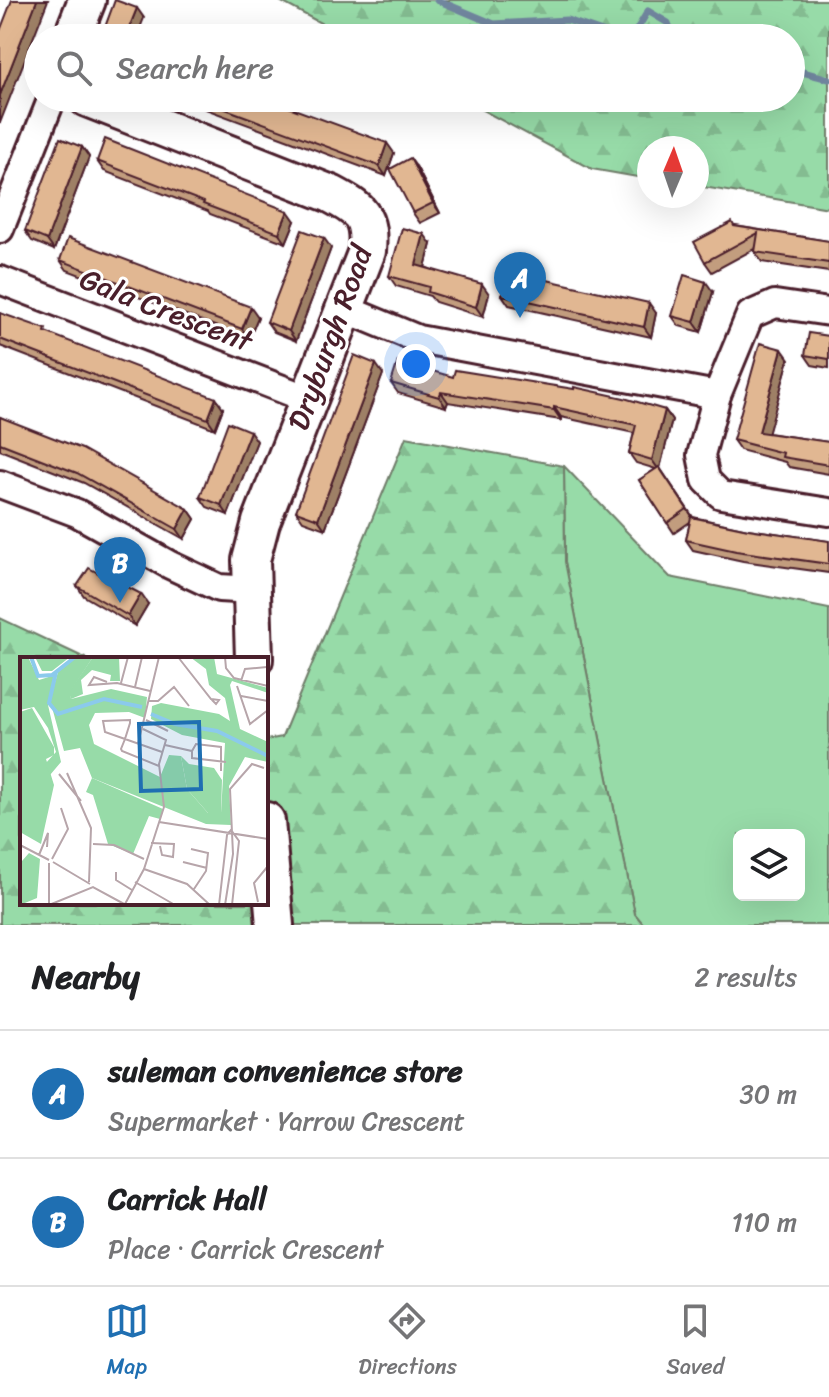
<!DOCTYPE html>
<html lang="en">
<head>
<meta charset="utf-8">
<style>
  body { margin:0; font-family:Sriracha,sans-serif; background:#f6f6f6; color:#202124 }
  .controls { position:absolute; right:24px; bottom:24px; display:grid; overflow:hidden; border-radius:12px; box-shadow:0 8px 32px #0002 }
  .controls button { width:72px; height:72px; display:grid; place-items:center; padding:0; border:0; border-bottom:2px solid #e0e0e0; background:#fff; color:#202124; font:40px sans-serif }
  .compass { position:absolute; left:637px; top:136px; width:72px; height:72px; border-radius:50%; background:#fff; box-shadow:0 8px 32px #0002; rotate:2deg }
  .you { position:absolute; left:416px; top:364px; width:28px; height:28px; margin:-20px; border:6px solid #fff; border-radius:50%; background:#1a73e8; box-shadow:0 0 0 12px #1a73e833 }
  .badge { display:grid; place-items:center; width:52px; height:52px; border-radius:50%; background:#1f6fb2; color:#fff; font-size:26px; font-weight:700 }
  .pin { position:absolute; translate:-50% -66px; filter:drop-shadow(0 2px 4px #0008) }
  .pin::after { content:''; position:absolute; top:42px; width:28px; height:24px; background:inherit; clip-path:polygon(0 0,100% 0,50% 100%) }
  .list { margin:0; padding:0; list-style:none }
  h2 { display:flex; justify-content:space-between; align-items:center; height:104px; margin:0; padding:0 32px; font-size:34px }
  h2 small { font-size:26px; font-weight:400; color:#757577 }
  .list li { display:grid; grid-template-columns:52px 1fr auto; gap:24px; align-items:center; box-sizing:border-box; height:128px; padding:0 32px; border-top:2px solid #e0e0e0 }
  .list b { display:block; font-size:30px; white-space:nowrap }
  .list p { margin:0; font-size:26px; white-space:nowrap; color:#757577 }
  .list em { font-size:26px; font-style:normal; color:#757577 }
  .icon { flex:none; width:44px; height:44px; fill:none; stroke:currentColor; stroke-width:2; stroke-linecap:round; stroke-linejoin:round }
  .map { position:relative; flex:none; width:829px; height:925px; overflow:hidden }
  .search { position:absolute; background:#fff; box-shadow:0 8px 32px #0002; left:24px; right:24px; top:24px; height:88px; display:flex; align-items:center; gap:20px; box-sizing:border-box; padding:0 28px; border-radius:44px; color:#757577; font-size:30px }
  .sheet { height:360px; background:#fff }
  nav { display:flex; justify-content:space-around; align-items:center; box-sizing:border-box; height:112px; border-top:2px solid #e0e0e0; background:#fff; font-size:22px; color:#757577 }
  nav a { display:grid; justify-items:center; gap:4px }
  nav .on { color:#1f6fb2 }
  .map>svg:first-child { display:block }
</style>
</head>
<body>
<div class="map">
<svg width="829" height="925" viewBox="0 0 829 925">
  <defs>
    <pattern id="forest-firs" width="22" height="20" patternUnits="userSpaceOnUse" patternTransform="scale(2)"><rect width="22" height="20" fill="#97dba8"/><path d="M5 1l3.5 6h-7zM16 11l3.5 6h-7z" fill="#84bc91"/></pattern>
  </defs>
  <rect width="100%" height="100%" fill="#fff"/>
  <filter id="ink" filterUnits="userSpaceOnUse"><feTurbulence type="fractalNoise" baseFrequency=".0125" numOctaves="2"/><feDisplacementMap in="SourceGraphic" scale="16" xChannelSelector="R" yChannelSelector="G"/><feConvolveMatrix kernelMatrix="1 2 1 2 8 2 1 2 1" color-interpolation-filters="sRGB"/></filter>
  <g filter="url(#ink)">
    <path fill="#97dba8" stroke="#707d6a" stroke-width="2" fill-rule="evenodd" d="M564 466 670 577 829 609V925H644L635 914 565 562ZM739 835H799V895H739Z"/>
    <g fill="url(#forest-firs)" stroke="#707d6a" stroke-width="2">
      <path d="M278 0H829V208L697 186V148H649V179L592 169 460 98H791V38H348Z"/>
      <path d="M406 437 564 466 565 562 635 914 644 925H0V618L87 659H22V903H266V740L282 737Z"/>
    </g>
    <g fill="none" stroke-linecap="round" stroke-linejoin="round">
      <g stroke="#71869f" stroke-width="7">
        <path d="M437 0 494 24 567 20 617 37 636 31 648 11 668 23 674 38"/>
        <path d="M791 69 829 79"/>
      </g>
      <defs>
        <g id="street">
          <path d="M0 229 52 98"/>
          <path d="M0 280 308 399"/>
          <path d="M343 308 418 339 717 395 750 315 775 304 829 312"/>
          <path d="M717 395 701 455 706 480 721 495 829 512"/>
          <path d="M0 484 77 513 170 565 219 588 253 590"/>
        </g>
        <g id="secondary">
          <path d="M72 38 87 0"/>
          <path d="M87 98 331 194C361 210 370 216 367 251L261 522 251 560 254 659"/>
          <path d="M266 821 275 925"/>
        </g>
      </defs>
      <use href="#street" stroke="#4a1f2b" stroke-width="32"/>
      <use href="#secondary" stroke="#4a1f2b" stroke-width="42"/>
      <use href="#street" stroke="#fff" stroke-width="26"/>
      <use href="#secondary" stroke="#fff" stroke-width="36"/>
    </g>
    <g fill="#c29d7e" stroke="#4a1f2b" stroke-width="2">
      <path d="M176 98H264L394 153 386 176Z"/>
      <path d="M82 147 89 157 54 250 32 241 25 231Z"/>
      <path d="M97 161 295 221 286 243 210 214 208 211 104 171Z"/>
      <path d="M417 168 440 213 420 223 413 213Z"/>
      <path d="M735 226 829 241V272L762 262 755 252 756 248 712 272 705 262Z"/>
      <path d="M431 244 425 267 489 294 483 317 435 302 430 296 396 286 389 276Z"/>
      <path d="M331 248 296 341 274 332 267 322Z"/>
      <path d="M60 260 258 317 249 339 67 270Z"/>
      <path d="M713 292 701 332 679 326 672 316Z"/>
      <path d="M502 295 656 313 651 337 509 305Z"/>
      <path d="M0 313 223 408 215 429 0 346Z"/>
      <path d="M829 336V368L812 365 805 355Z"/>
      <path d="M789 359 768 433 829 442V474L789 467 785 462 740 450 733 440Z"/>
      <path d="M383 374 325 529 303 521 296 511Z"/>
      <path d="M453 377 665 410 672 420 660 468 693 517 748 529 829 541V573L743 561 693 550 686 540 690 522 674 533 639 480 656 469 636 463 629 453 634 433 561 417V420L448 402 446 407 398 393 391 383Z"/>
      <path d="M0 417 188 509 195 519 184 539 84 483 0 450Z"/>
      <path d="M257 441 228 515 207 507 200 497Z"/>
      <path d="M77 586 148 604 135 626 84 596Z"/>
    </g>
    <g fill="#9e8066" stroke="#4a1f2b" stroke-width="2">
      <path d="M37 0H48L0 123V95Z"/>
      <path d="M137 8 144 18 136 38H125Z"/>
      <path d="M387 143 394 153 386 176 379 166Z"/>
      <path d="M82 147 89 157 54 250 47 240Z"/>
      <path d="M410 158 417 168 440 213 433 203Z"/>
      <path d="M288 211 295 221 286 243 279 233Z"/>
      <path d="M424 234 431 244 423 275 416 265Z"/>
      <path d="M324 238 331 248 296 341 289 331Z"/>
      <path d="M706 282 713 292 701 332 694 322Z"/>
      <path d="M482 284 489 294 483 317 476 307Z"/>
      <path d="M649 303 656 313 651 337 644 327Z"/>
      <path d="M251 307 258 317 249 339 242 329Z"/>
      <path d="M782 349 789 359 766 442 759 432Z"/>
      <path d="M376 364 383 374 325 529 318 519Z"/>
      <path d="M441 392 448 402 446 407 439 397Z"/>
      <path d="M216 398 223 408 215 429 208 419Z"/>
      <path d="M554 407 561 417V420L554 410Z"/>
      <path d="M665 410 672 420 660 468 694 519 660 468 659 470 652 460Z"/>
      <path d="M250 431 257 441 228 515 221 505Z"/>
      <path d="M188 509 195 519 184 539 177 529Z"/>
      <path d="M141 594 148 604 135 626 128 616Z"/>
    </g>
    <g fill="#e1b792" stroke="#4a1f2b" stroke-width="2">
      <path d="M12 0H37L0 95V31Z"/>
      <path d="M115 0 137 8 125 38H101Z"/>
      <path d="M196 98H264L387 143 379 166Z"/>
      <path d="M60 138 82 147 47 240 25 231Z"/>
      <path d="M105 139 288 211 279 233 203 204 204 202 97 161Z"/>
      <path d="M410 158 433 203 413 213 390 169Z"/>
      <path d="M732 222 734 226 829 241V263L755 252 758 233 705 262 694 242Z"/>
      <path d="M402 228 424 234 416 265 482 284 476 307 428 292 429 287 389 276Z"/>
      <path d="M302 230 324 238 289 331 267 322Z"/>
      <path d="M68 238 251 307 242 329 60 260Z"/>
      <path d="M507 271 649 303 644 327 502 295Z"/>
      <path d="M684 275 706 282 694 322 672 316Z"/>
      <path d="M0 313 46 329 45 332 216 398 208 419 0 339Z"/>
      <path d="M809 333 829 336V359L805 355Z"/>
      <path d="M760 343 782 349 759 432 829 442V465L782 457 783 453 733 440Z"/>
      <path d="M354 355 376 364 318 519 296 511Z"/>
      <path d="M398 361 453 377 455 370 574 389V387L624 398 665 410 652 460 629 453 636 425 554 407V410L441 392 439 397 391 383Z"/>
      <path d="M0 417 82 449 188 509 177 529 77 473 0 443Z"/>
      <path d="M228 422 250 431 221 505 200 497Z"/>
      <path d="M659 467 687 509 667 523 639 480Z"/>
      <path d="M691 517 748 529 829 541V564L736 551 686 540Z"/>
      <path d="M89 568 123 587 124 585 141 594 128 616 77 586Z"/>
    </g>
  </g>
  <g text-anchor="middle" stroke-width="6" stroke-linejoin="round" paint-order="stroke">
    <g font-size="30" fill="#4a1f2b" stroke="#fff">
      <text transform="translate(166 310) rotate(21)" y="10">Gala Crescent</text>
      <text transform="translate(330 338) rotate(-70)" y="10">Dryburgh Road</text>
    </g>
  </g>
  <g transform="translate(20 657)">
    <rect width="248" height="248" fill="#fff"/>
    <path d="M73 0H99L100 24H90L91 18 72 13 61 23 63 37 51 42 49 35ZM12 51 34 90V98L26 102 34 128 21 187 0 175V55ZM161 99 169 107 194 111 202 123 201 157 188 156 167 132ZM72 121 143 152 140 162 129 159 113 197 88 187 73 138 66 135ZM9 196 20 202 17 241 0 248 2 204Z" fill="#97dba8"/>
    <path d="M0 0H8L19 23 35 18 28 48 41 105 30 118 25 107 36 95 28 71 14 50 0 53ZM15 0H50L32 14H22ZM56 0H73L50 35 51 42 91 32 127 40 125 61 109 55 75 56 69 68 74 87 140 120 149 98 161 99 167 132 188 156H201L205 86 162 78 131 62 132 49 141 46 199 57 210 64 205 41 189 28 186 12 170 0H194L197 17 248 31V36L212 24 210 28 220 72 248 85V105L225 100 209 129 211 168 186 167 72 121 60 91 44 94 30 43 38 15Z" fill="#97dba8"/>
    <path fill="none" stroke="#8bcaec" stroke-width="4" d="M11 0 18 19 32 18 55 0M36 15 29 46 38 57 84 42 122 50M131 57 155 67 197 74 248 99"/>
    <path fill="none" stroke="#b7a5aa" stroke-width="2" d="M158 0 191 42 199 43 196 47 191 42M205 0 206 11 214 21 248 29M221 24 225 12 247 10M87 25 74 20 69 28 97 26 130 34M101 26 108 0M217 29 230 67 248 53M115 30 122 0M221 39 248 44M128 44H138L154 30 169 49M126 63 148 74M118 87 139 0M145 88 172 94 176 87 201 90V114M172 94V101L206 105M139 109 102 94 101 92 105 82 110 66V63L83 64 85 75 105 82 142 95M47 116 71 171 69 225M39 117 61 144M139 165 248 182M131 186 154 187 153 200 142 198 140 189M73 187 94 188 124 202M0 188 29 203M171 192 188 196 186 214 174 232M19 198 28 176 27 190M32 202 48 172 41 151M33 205 70 227M163 205 187 211M124 212 167 227 190 248M96 215V223L112 233M115 225 155 248M238 245 234 226 248 209M105 247 124 212 144 150 139 107 146 83 123 72M29 248V206M29 248 73 230 106 248M199 248 207 178 211 173 219 184 212 248M205 248 213 197 210 132 232 107 244 111"/>
    <path fill="#1f6fb2" fill-opacity="0.15" stroke="#1f6fb2" stroke-width="4" d="M179 65 181 132 121 134 119 67Z"/>
    <rect width="248" height="248" fill="none" stroke="#4a1f2b" stroke-width="4"/>
  </g>
</svg>
<div class="controls">
<button><svg class="icon" aria-label="layers" viewBox="0 0 24 24"><path d="M12 4l9 5-9 5-9-5zM3 14l9 5 9-5"/></svg></button>
</div>
<svg class="compass" viewBox="-18 -18 36 36"><path d="M0-13l5 13h-10z" fill="#e53935"/><path d="M0 13l5-13h-10z" fill="#757577"/></svg>
<div class="you"></div>
<div class="pin badge" style="left:520px;top:318px">A</div>
<div class="pin badge" style="left:120px;top:603px">B</div>
<div class="search"><svg class="icon" aria-label="search" viewBox="0 0 24 24"><circle cx="10" cy="10" r="6"/><path d="M15 15l6 6"/></svg>Search here</div>
</div>
<section class="sheet">
<h2>Nearby<small>2 results</small></h2>
<ul class="list">
<li><span class="badge">A</span><div><b>suleman convenience store</b><p>Supermarket · Yarrow Crescent</p></div><em>30 m</em></li>
<li><span class="badge">B</span><div><b>Carrick Hall</b><p>Place · Carrick Crescent</p></div><em>110 m</em></li>
</ul>
</section>
<nav>
<a class="on"><svg class="icon" aria-label="map" viewBox="0 0 24 24"><path d="M3 6l6-2 6 2 6-2v14l-6 2-6-2-6 2zM9 4v14M15 6v14"/></svg>Map</a>
<a><svg class="icon" aria-label="directions" viewBox="0 0 24 24"><path d="M12 3l9 9-9 9-9-9zM9 14v-3h6M13 9l2 2-2 2"/></svg>Directions</a>
<a><svg class="icon" aria-label="saved" viewBox="0 0 24 24"><path d="M7 4h10v16l-5-4-5 4z"/></svg>Saved</a>
</nav>
</body>
</html>
